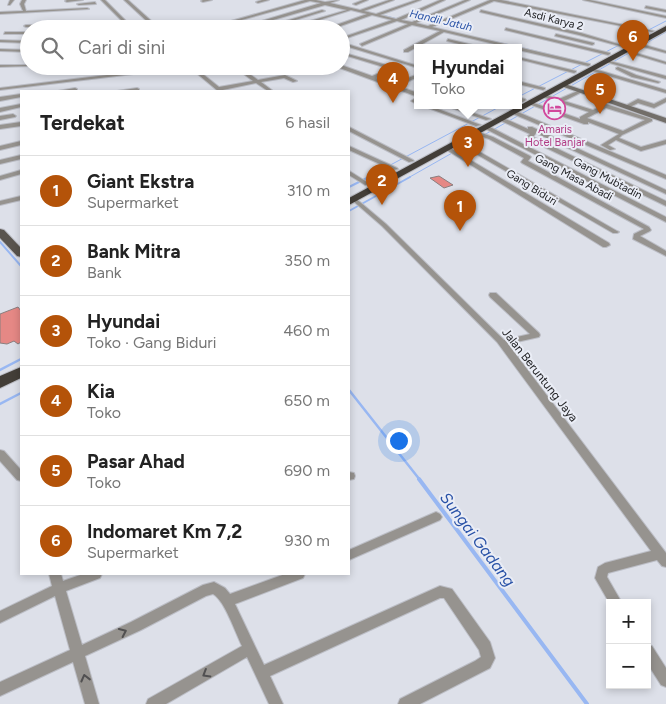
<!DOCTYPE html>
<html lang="id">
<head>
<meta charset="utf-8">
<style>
  body { margin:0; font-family:Figtree,sans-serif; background:#f2f2f2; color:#222 }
  .controls { position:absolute; right:15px; bottom:15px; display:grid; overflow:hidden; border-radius:0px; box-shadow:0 2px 8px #0003 }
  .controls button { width:45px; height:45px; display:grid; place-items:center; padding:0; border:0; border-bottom:1px solid #e0e0e0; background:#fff; color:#222; font:25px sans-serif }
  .you { position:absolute; left:398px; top:440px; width:18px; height:18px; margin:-12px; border:4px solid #fff; border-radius:50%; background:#1a73e8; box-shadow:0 0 0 8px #1a73e833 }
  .badge { display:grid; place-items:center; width:32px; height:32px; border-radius:50%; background:#b45309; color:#fff; font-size:16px; font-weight:700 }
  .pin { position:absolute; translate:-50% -41px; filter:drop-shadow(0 1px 2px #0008) }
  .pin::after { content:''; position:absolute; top:26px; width:18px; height:15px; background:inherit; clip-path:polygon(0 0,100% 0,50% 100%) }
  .popup { position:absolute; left:414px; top:44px; width:108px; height:65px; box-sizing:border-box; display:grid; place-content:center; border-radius:0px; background:#fff; filter:drop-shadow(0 1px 4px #0005); font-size:16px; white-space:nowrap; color:#767676 }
  .popup b { font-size:19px; color:#222 }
  .popup::after { content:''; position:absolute; left:50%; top:100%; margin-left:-10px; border:10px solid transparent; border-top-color:#fff }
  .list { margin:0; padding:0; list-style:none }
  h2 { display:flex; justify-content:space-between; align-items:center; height:65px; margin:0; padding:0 20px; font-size:21px }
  h2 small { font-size:16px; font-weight:400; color:#767676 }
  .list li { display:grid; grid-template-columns:32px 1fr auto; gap:15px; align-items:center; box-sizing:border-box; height:70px; padding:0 20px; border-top:1px solid #e0e0e0 }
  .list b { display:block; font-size:19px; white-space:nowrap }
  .list p { margin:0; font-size:16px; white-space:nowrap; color:#767676 }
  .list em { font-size:16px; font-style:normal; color:#767676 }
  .icon { flex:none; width:28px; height:28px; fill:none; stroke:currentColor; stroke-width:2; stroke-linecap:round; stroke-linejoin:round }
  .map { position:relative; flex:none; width:666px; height:704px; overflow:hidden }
  .search { position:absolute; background:#fff; box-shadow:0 2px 8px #0003; left:20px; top:20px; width:330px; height:55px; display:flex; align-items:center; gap:12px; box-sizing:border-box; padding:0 18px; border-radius:28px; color:#767676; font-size:19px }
  .panel { position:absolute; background:#fff; box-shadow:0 2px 8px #0003; left:20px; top:90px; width:330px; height:485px; border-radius:0px }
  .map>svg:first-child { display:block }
</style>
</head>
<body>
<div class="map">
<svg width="666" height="704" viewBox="0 0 666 704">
  <rect width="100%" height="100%" fill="#dde0e9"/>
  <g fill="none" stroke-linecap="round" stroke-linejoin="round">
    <g stroke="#98b7f2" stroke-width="1">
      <path d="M382 15 406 21"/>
      <path d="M469 36 519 47"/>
      <path d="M523 48 585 63"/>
      <path d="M518 97 666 21"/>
      <path d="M366 178 501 106"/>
      <path d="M408 178 666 32"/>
    </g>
    <g stroke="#98b7f2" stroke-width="2">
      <path d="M349 187 369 177"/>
      <path d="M349 211 410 177"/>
      <path d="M0 242 21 266"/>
    </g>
    <g stroke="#98b7f2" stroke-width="2.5">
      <path d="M0 370 21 359"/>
      <path d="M349 390 420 480"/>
      <path d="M0 404 21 393"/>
    </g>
    <path stroke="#98b7f2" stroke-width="4" d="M419 479 587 704"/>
  </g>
  <g fill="#e58885" stroke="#8a7f7f">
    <path d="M439 176 453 185 444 188 430 178Z"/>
    <path d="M18 307 21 311V342L18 344 14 341 7 344 0 343V314Z"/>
  </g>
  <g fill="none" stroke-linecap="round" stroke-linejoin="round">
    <defs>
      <g id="street">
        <path d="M10 0H14L10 5H8Z"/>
        <path d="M22 0H26L24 4 26 11 87 8 89 9 0 14V12L23 11 20 4Z"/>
        <path d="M67 0H83L67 2 65 1Z"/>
        <path d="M101 0H105L129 24H150L124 0H128L158 27 156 28 153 26 26 27 24 26 26 25 125 24Z"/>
        <path d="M203 0H212L203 2 201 1Z"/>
        <path d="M262 0H269L258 3 256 2Z"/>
        <path d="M305 0H316L325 2 339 0 330 3 360 10 389 0H394L364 11 376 14 416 0H421L380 15 396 19 440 0H445L401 20 412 22 465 0H470L416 23 428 26 490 0H501L654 31 652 32 494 1 432 27 590 64V65L588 66 518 50V48H511L444 32 408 52H404V50L440 31 412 25 362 46 360 44 408 24 397 21 341 40V38L392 20 372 15 332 29H325L367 14 351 10 300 26V24L347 10 325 5 242 29H235L321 3 310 1 227 24 224 23Z"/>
        <path d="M363 0H368L356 5 353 4Z"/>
        <path d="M583 0H590L666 16V18Z"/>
        <path d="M95 2 96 4 79 5 77 4Z"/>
        <path d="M646 6 666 10V12L645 8Z"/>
        <path d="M322 10 325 11 269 28 266 27Z"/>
        <path d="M481 10 581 33 625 46 623 47 579 35 480 12Z"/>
        <path d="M506 28 610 53V54L608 55 505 30Z"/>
        <path d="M5 32H29V34H4Z"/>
        <path d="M556 34 594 43V44L592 45 555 36Z"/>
        <path d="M448 39 481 47V48H475L447 41Z"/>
        <path d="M0 40 29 41V43L0 42Z"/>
        <path d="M344 43 418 66V68L342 45Z"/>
        <path d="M638 43 666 51V53L636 45Z"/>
        <path d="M0 49 29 50V52L0 51Z"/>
        <path d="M623 49 666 62V64L623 51Z"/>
        <path d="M341 52 397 68V70L376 78 393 84 418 74V77L398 86 418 93V97L337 67 341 65 372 76 390 69 341 54Z"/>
        <path d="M518 57 576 71V72L574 73 518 59Z"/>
        <path d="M606 60 666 76V79L606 62Z"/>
        <path d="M0 65H29V66H31L0 67Z"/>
        <path d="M149 66H153V70L195 69 218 66 199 71 219 87 253 81 233 66H238L258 80 285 75 297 81 293 82 284 78 261 82 273 91H268L256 83 218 91 194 71 150 72 0 90V88L148 70Z"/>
        <path d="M618 67 636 75 660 82 658 83 632 77 616 69V68Z"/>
        <path d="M591 68 666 90V93L589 70V68Z"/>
        <path d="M518 81 545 88V89L543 90 518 84Z"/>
        <path d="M75 88 77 89V90L58 91Z"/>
        <path d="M137 88 139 89V90L117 91Z"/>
        <path d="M580 90 584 91 564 101 593 110 606 104 652 119V121L622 135 619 138 641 147 666 140V144L641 151 616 140 608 145 615 149 610 150 601 145 619 134 588 122V124H584L526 103 531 102 580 119V117L589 112 540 96 543 94 559 99ZM606 108 645 120 623 131 587 118Z"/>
        <path d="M21 94V97L0 101V97Z"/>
        <path d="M518 97 525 99 526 100 523 102 518 101Z"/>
        <path d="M666 98V102L654 108 638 103 628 108 623 107 638 99 654 104Z"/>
        <path d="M414 99 418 101V105L411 101Z"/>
        <path d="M21 104V107L0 112V108Z"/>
        <path d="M423 106H430L481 125 476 126Z"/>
        <path d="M446 106H453L491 119 486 120Z"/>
        <path d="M513 110 666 175V179L511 113 510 112Z"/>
        <path d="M13 114 16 116 15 117 0 120V116Z"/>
        <path d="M501 117 528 129V127H532L666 190V194L664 193 536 133 533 137 666 201V206L530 140 527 137 530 134 499 120 498 119Z"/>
        <path d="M21 122V126L0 129V125Z"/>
        <path d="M484 126H488L666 217V222L484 128Z"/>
        <path d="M349 127 413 160 414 161 409 162 349 131Z"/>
        <path d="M476 131 493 137 530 156 531 157 528 161 649 227 651 230 650 231 640 236 666 251V256L633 239 634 234 644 229 522 163 521 162 524 158 489 139 474 134 473 133Z"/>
        <path d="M459 140 617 231 619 232 617 233H613L457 143 456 142Z"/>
        <path d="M21 141V145L0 150V146Z"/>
        <path d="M349 146 397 168 398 169 393 170 349 150Z"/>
        <path d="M447 146 609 243 610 245 606 247H603L445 149V147Z"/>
        <path d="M21 155V159L0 164V160Z"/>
        <path d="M21 170V174L0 180V176Z"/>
        <path d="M349 171 351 172 370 184 365 185 349 175Z"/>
        <path d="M21 196V200L0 205V201Z"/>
        <path d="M354 197 386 224 504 340 530 334 490 297 489 295 490 293H496L539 333 540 335 539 337 508 344 666 553V567L662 566 657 560 608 573 607 577 622 603H610V604L595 578 598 567 605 563 651 551 497 342 382 226 352 200 351 199Z"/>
        <path d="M0 450 4 451 21 470V481L17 480 0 461Z"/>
        <path d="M349 472 354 473 355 476 354 479 349 480Z"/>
        <path d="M436 512 440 514 442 517 440 520 349 560V550Z"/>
        <path d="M49 574H61L63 581 83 574H102L100 578 66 591 82 645 131 622 203 585 214 582 225 588 230 594 285 574H305L303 578 235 604 264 665 440 586 452 589 490 642 495 658 490 668 420 704H398L400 699 475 661 481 657 479 650 444 598H440L270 676 283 704H269L247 657 166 704H146L148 699 242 646C235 632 225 601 213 594L206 596 141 630 85 656 99 704H85L73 662 0 696V682L70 650 55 596 0 623V611L52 586Z"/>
        <path d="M647 645 652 646 666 668V687L661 685 647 663Z"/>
      </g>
      <path id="secondary" d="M561 84H565L666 118V123L561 86Z"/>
      <path id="primary" d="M0 229 4 230 21 248V257L17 256 0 238Z"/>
      <g id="highway">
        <path d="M666 26V31L349 205V198Z"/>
        <path d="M21 367V378L0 388V376Z"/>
      </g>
    </defs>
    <use href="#street" stroke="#bcbec6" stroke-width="2"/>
    <use href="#secondary" stroke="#bcbec6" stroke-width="2"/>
    <use href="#primary" stroke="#bcbec6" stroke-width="2"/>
    <use href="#highway" stroke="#bcbec6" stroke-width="2"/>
    <use href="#street" fill="#96938f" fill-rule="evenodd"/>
    <use href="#secondary" fill="#726e69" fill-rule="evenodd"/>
    <use href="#primary" fill="#59544e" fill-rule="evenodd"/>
    <use href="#highway" fill="#433e38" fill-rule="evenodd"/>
  </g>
  <defs><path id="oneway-chevron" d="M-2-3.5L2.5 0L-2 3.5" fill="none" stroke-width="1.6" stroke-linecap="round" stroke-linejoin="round" transform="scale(1.25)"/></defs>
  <g stroke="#515051">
    <use href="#oneway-chevron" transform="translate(123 632) rotate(-25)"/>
    <use href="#oneway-chevron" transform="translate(206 674) rotate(149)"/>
    <use href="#oneway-chevron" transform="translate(85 678) rotate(-104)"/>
  </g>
  <defs>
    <symbol id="hotel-ring" viewBox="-11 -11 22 22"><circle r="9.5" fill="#eaedf6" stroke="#d1479c" stroke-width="1.5"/><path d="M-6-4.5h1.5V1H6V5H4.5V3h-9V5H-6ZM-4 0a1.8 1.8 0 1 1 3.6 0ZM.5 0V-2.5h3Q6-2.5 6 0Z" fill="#d1479c"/></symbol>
  </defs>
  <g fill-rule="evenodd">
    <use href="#hotel-ring" x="542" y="96" width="25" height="25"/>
  </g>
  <g text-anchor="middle" stroke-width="4" stroke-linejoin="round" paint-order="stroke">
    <g font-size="11" fill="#232427" stroke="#eaedf6">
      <text transform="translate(554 19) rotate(14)" y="4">Asdi Karya 2</text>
      <text transform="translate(574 177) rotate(28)" y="4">Gang Masa Abadi</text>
      <text transform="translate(608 178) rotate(28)" y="4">Gang Mubtadin</text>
      <text transform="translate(532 187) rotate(32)" y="4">Gang Biduri</text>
    </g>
    <g font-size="11" font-style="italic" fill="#2851a6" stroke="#eaedf6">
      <text transform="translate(441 20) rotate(13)" y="4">Handil Jatuh</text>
    </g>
    <g font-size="11" fill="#b23c85" stroke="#eaedf6">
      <text x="555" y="133">Amaris<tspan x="555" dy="13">Hotel Banjar</tspan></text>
    </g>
    <g font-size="12" fill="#232427" stroke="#eaedf6">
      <text transform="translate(540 375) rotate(52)" y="4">Jalan Beruntung Jaya</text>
    </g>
    <g font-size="16" font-style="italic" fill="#2851a6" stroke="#eaedf6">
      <text transform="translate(478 539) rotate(53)" y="6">Sungai Gadang</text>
    </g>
  </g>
</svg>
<div class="controls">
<button>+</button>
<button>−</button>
</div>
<div class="you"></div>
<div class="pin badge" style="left:460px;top:231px">1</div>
<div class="pin badge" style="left:382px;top:205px">2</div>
<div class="pin badge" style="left:468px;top:167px">3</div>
<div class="popup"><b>Hyundai</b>Toko</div>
<div class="pin badge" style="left:393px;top:103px">4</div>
<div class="pin badge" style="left:600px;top:114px">5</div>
<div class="pin badge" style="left:633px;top:61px">6</div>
<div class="search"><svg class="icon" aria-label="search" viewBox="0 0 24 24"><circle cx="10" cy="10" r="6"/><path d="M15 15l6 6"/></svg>Cari di sini</div>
<section class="panel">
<h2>Terdekat<small>6 hasil</small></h2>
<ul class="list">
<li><span class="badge">1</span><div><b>Giant Ekstra</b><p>Supermarket</p></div><em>310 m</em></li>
<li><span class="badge">2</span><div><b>Bank Mitra</b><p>Bank</p></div><em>350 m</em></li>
<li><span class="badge">3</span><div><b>Hyundai</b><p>Toko · Gang Biduri</p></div><em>460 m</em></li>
<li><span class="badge">4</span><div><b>Kia</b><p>Toko</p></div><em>650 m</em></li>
<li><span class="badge">5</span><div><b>Pasar Ahad</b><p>Toko</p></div><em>690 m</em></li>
<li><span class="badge">6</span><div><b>Indomaret Km 7,2</b><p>Supermarket</p></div><em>930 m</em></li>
</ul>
</section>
</div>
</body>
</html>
